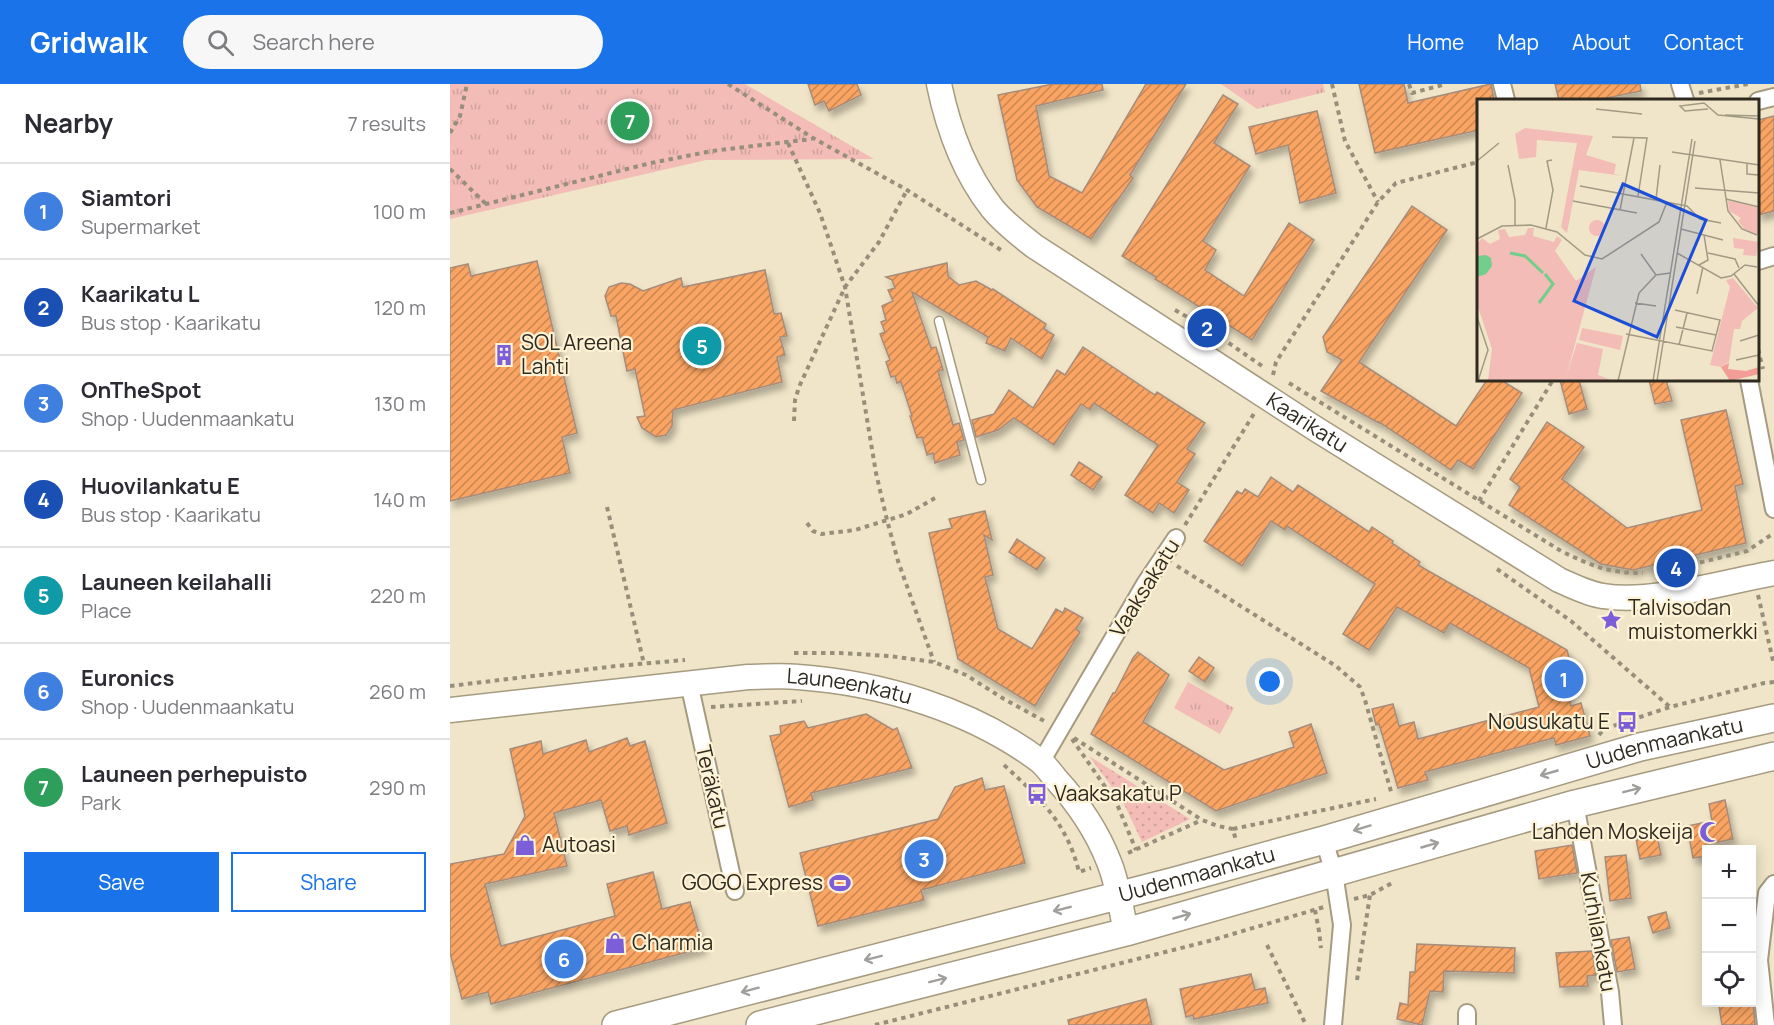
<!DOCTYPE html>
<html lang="en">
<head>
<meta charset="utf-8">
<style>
  body { margin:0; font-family:Manrope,sans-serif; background:#f7f7f7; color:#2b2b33 }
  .controls { position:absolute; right:18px; bottom:18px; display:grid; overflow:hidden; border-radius:0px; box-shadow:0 3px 15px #0003 }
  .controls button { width:54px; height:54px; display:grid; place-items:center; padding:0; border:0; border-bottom:2px solid #e1e1e2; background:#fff; color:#2b2b33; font:30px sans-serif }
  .you { position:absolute; left:820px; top:598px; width:21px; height:21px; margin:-15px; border:4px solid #fff; border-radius:50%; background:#1a73e8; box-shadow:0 0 0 9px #1a73e833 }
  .badge { display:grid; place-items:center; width:39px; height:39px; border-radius:50%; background:#1a73e8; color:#fff; font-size:20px; font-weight:700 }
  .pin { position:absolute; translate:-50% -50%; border:3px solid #fff; box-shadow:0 2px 6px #0006 }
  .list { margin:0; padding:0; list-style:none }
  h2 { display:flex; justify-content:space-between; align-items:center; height:78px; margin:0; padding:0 24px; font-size:26px }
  h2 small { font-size:20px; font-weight:400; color:#7c7c81 }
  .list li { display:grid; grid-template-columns:39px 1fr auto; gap:18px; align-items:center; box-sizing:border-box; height:96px; padding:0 24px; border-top:2px solid #e1e1e2 }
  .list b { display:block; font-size:22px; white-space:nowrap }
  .list p { margin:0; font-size:20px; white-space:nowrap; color:#7c7c81 }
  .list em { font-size:20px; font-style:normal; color:#7c7c81 }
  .actions { display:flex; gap:12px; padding:18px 24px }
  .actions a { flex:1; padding:14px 0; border:2px solid #1a73e8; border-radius:0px; text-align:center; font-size:21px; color:#1a73e8 }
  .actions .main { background:#1a73e8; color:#fff }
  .icon { flex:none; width:33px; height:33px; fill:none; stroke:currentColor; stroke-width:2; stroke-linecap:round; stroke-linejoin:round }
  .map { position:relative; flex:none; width:1324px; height:941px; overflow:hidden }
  header { display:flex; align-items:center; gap:36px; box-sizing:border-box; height:84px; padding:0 30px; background:#1a73e8; color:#fff }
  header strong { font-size:28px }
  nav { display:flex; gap:33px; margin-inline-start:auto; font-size:21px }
  .search { width:420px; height:54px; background:#f7f7f7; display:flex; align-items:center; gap:15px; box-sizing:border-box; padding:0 21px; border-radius:33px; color:#7c7c81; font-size:22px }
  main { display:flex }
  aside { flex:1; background:#fff }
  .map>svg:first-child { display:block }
</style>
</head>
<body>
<header>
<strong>Gridwalk</strong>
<div class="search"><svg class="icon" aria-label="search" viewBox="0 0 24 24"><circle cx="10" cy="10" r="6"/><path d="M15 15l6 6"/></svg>Search here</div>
<nav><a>Home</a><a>Map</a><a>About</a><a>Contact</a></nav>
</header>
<main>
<aside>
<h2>Nearby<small>7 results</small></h2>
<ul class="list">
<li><span class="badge" style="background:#3f7fe0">1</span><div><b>Siamtori</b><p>Supermarket</p></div><em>100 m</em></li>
<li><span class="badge" style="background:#1a4fb4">2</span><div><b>Kaarikatu L</b><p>Bus stop · Kaarikatu</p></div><em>120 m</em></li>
<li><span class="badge" style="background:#3f7fe0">3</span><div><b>OnTheSpot</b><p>Shop · Uudenmaankatu</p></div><em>130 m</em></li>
<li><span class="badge" style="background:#1a4fb4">4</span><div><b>Huovilankatu E</b><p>Bus stop · Kaarikatu</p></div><em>140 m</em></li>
<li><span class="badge" style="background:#0f9aa8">5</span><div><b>Launeen keilahalli</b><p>Place</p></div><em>220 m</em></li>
<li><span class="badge" style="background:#3f7fe0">6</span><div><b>Euronics</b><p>Shop · Uudenmaankatu</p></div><em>260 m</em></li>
<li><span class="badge" style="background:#2e9e5b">7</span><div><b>Launeen perhepuisto</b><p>Park</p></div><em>290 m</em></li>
</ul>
<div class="actions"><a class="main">Save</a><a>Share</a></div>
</aside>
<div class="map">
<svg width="1324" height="941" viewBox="0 0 1324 941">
  <defs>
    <pattern id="grass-dots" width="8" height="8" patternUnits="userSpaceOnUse" patternTransform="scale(1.5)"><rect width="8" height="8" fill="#f3bcb6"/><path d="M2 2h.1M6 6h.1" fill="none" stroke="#d1a29c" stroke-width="1.8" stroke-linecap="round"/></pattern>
    <pattern id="park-tufts" width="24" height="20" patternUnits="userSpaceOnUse" patternTransform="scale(1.5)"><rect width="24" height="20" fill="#f3bcb6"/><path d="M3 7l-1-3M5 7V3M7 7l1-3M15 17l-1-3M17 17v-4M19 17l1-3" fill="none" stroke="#d1a29c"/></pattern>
    <pattern id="building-hatch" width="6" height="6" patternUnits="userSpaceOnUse" patternTransform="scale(1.5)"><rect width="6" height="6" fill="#f9a463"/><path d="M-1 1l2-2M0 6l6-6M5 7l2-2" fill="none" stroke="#ca8651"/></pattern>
    <filter id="shadow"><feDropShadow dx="3.5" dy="6" stdDeviation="3" flood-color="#0004"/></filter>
  </defs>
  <rect width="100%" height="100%" fill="#f0e5c8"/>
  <path fill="url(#grass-dots)" d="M639 672 740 735 692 758 673 718Z"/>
  <g fill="url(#park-tufts)">
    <path d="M0 0H295L424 75 256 76 0 135Z"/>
    <path d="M771 0H873L875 8 807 25Z"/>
    <path d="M738 598 784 624 770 650 724 624Z"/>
  </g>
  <g fill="url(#building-hatch)" stroke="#a58c7b" stroke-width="1.5" filter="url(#shadow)">
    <path d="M358 0H407L411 11 379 27 374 17 365 21Z"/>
    <path d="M603 0H652L653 6 586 22 599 92 632 109 696 0H736L680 91 683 94 641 155 587 123 567 96 548 11Z"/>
    <path d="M909 0H954L958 19 1041 0 1044 16H1029V46L925 69Z"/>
    <path d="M1105 0H1190L1191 7 1147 16H1109Z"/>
    <path d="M773 11 788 20 764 59 800 82 753 157 766 166 755 186 794 212 839 139 864 156 802 256 705 195 706 193 672 172Z"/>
    <path d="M867 27 886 109 850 119 838 61 806 70 799 43Z"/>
    <path d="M1324 32V127L1308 131V36Z"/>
    <path d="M962 122 997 146 909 278 1006 342 1037 296H1051L1072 309 1023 385 1008 376 1001 386 929 338V339L871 307 892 276 877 268 873 253Z"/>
    <path d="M87 177 127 349 112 353 120 389 0 417V184L18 180 21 192Z"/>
    <path d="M497 179 498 192 509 201 526 197 542 206 543 205 596 240 594 245 604 251 592 275 561 254 555 267 536 259 538 253 462 208 481 264 486 263 493 286 488 287 503 341 509 339 514 356 507 358 510 371 485 379 483 369 477 371 472 353 467 354 460 332H462L451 298 447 299 445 292 441 293 436 278 440 276 430 250 435 248 431 238 436 236 432 222 443 217 438 206 445 204 442 196 436 193Z"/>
    <path d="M315 186 324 230 331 229 337 252 330 253 335 271 327 273 332 298 223 326 222 342 216 351 206 353 192 344 187 333 195 332 185 285 177 287 166 232H161L155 212 159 203 171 199 180 200 193 207 231 194 233 203Z"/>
    <path d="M633 263 705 311 707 308 755 339 737 365 745 370 727 398 739 406 724 429 709 419 703 429 675 411 708 361 644 319 640 326 631 320 604 361 564 334 548 346 526 353 522 336 544 330 559 306 583 324 607 286 615 291Z"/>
    <path d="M1110 296H1129L1137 325 1119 330Z"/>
    <path d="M1199 296H1216L1222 317 1205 320Z"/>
    <path d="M1276 326 1293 400 1285 402 1296 459 1183 486 1151 480 1059 421 1070 403 1060 395 1097 338 1134 363 1112 395 1177 444 1252 426 1231 336Z"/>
    <path d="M629 378 652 393 643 406 621 391Z"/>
    <path d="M821 393 843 408 848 401 919 448 922 443 943 457 942 459 970 478 968 481 1117 566 1122 585 1112 587 1121 622 1131 619 1140 652 1106 661 1104 654 975 688 978 696 948 704 929 640 926 641 922 625 943 620 949 642 964 638 968 655 1089 623 1079 584 1000 539 994 549 947 523 919 566 893 550 925 500 837 442 835 446 821 437 792 482 754 457 787 407 792 410 795 405 808 413Z"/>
    <path d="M535 427 542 456 534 451 543 491 535 493 548 545 582 565 606 525 613 529 615 524 633 534 626 545 630 548 585 622 508 575 479 449 502 444 499 435Z"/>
    <path d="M567 455 595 474 587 486 559 468Z"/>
    <path d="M688 568 719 591 693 638 774 686 844 663 839 648 861 640 877 689 766 727 641 650 663 609H665L683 574Z"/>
    <path d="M749 573 764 584 755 598 739 587Z"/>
    <path d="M416 630 443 646 447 644 462 684 361 709 363 716 339 723 320 652 331 650 330 642 354 637 358 644Z"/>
    <path d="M177 654 180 662 195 657 217 739 179 751 177 742 160 747 151 716 104 729 117 782 35 800 51 862 165 832 157 800 203 788 212 825 240 818 253 864 41 920 38 908 12 915 0 869V780L54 770 75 732 60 665 91 657 93 670 136 656 139 668Z"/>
    <path d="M532 694 535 706 554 702 575 779 471 806 474 816 368 842 350 769 488 735 505 703Z"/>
    <path d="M1275 716 1283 755 1258 760 1259 765H1257V772L1243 774 1237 742 1262 737 1259 720Z"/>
    <path d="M1207 751 1211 771 1190 775 1186 755Z"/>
    <path d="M1122 761 1127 789 1089 795 1085 767Z"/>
    <path d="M1176 771 1181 814 1160 817 1155 773Z"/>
    <path d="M1216 828 1220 844 1203 849 1198 833Z"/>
    <path d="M1179 853 1185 885 1167 888 1161 856Z"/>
    <path d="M967 860 1065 864 1064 889 994 887 993 908 980 907 972 941 947 935 950 919 958 921 960 888H965Z"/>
    <path d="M1142 867 1146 891 1137 892 1138 902 1110 903 1106 869Z"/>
    <path d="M801 890 805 906 815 904 818 919 744 935 743 931 736 933 730 905Z"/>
    <path d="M696 915 702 941H619L618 936Z"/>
    <path d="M1293 918H1303L1305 941H1272L1269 922Z"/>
  </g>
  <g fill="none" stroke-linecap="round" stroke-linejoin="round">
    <defs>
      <path id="lane" d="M489 237 531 396"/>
      <g id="street">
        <path d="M1052 0 1056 16"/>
        <path d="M1230 0 1235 16"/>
        <path d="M1308 17 1324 13"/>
        <path d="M1308 177 1324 172"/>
        <path d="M1299 296 1324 425"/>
        <path d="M239 599 285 807"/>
        <path d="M591 678 695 500 726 454"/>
        <path d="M1125 720 1160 908 1163 941"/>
        <path d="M874 756 884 789 892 841 883 941"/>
        <path d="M1017 941V929"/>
        <path d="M1316 941 1309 876 1317 809 1324 800"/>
      </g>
      <g id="secondary">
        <path id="s1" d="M489 0C498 44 514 88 542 124 554 139 569 150 584 162L866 345 1109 496C1123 502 1138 510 1153 512 1203 520 1273 498 1324 489"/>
        <path id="s2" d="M0 626 298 593C314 593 331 591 348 593 432 599 522 626 590 677 596 682 600 688 605 694 627 718 647 747 659 778 668 800 671 825 676 848"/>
      </g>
      <g id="primary">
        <path id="s3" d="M166 941 725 797 874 756 1190 663 1324 634"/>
        <path d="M310 941 676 848 1125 720 1324 672"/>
      </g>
    </defs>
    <use href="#lane" stroke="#a69b80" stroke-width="11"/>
    <use href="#street" stroke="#a69b80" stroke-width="20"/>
    <use href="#secondary" stroke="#a69b80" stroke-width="27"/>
    <use href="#primary" stroke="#a69b80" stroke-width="30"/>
    <g stroke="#978f7b" stroke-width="4" stroke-dasharray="4.5 4.5" stroke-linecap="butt">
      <path d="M278 0 363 54 457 106 554 168"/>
      <path d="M882 0 895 57 928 118"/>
      <path d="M959 0 962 9 996 0"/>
      <path d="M1249 9 1298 0"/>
      <path d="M0 49 10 32 17 0"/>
      <path d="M338 59 370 129 395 203 426 389 437 436 448 477 484 578"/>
      <path d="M0 85 36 120"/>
      <path d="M0 129 201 79 262 67 362 55"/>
      <path d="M725 226 757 244 812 282"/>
      <path d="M1308 265 1313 285"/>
      <path d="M823 291 826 278 928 118 946 99 1028 78"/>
      <path d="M839 299 1111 467C1142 482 1158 489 1193 489"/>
      <path d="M344 337 345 316 349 303 395 203 429 158 457 106"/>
      <path d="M1029 417 1103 296"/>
      <path d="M157 423 194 580"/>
      <path d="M357 439 363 447 372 450 405 446 457 430 485 414"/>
      <path d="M735 441 805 328"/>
      <path d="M727 482 886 582 910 603 915 616 942 711"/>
      <path d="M1047 485 1121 537 1220 623"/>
      <path d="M1215 487 1297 467 1324 449"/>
      <path d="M1308 511 1324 581"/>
      <path d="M344 569H390L439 572 484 578 516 591 554 615 596 638"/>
      <path d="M0 602 166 582 235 576"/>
      <path d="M261 623 352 617"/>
      <path d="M1149 651 1154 645 1220 623 1314 599 1324 598"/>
      <path d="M624 654 752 736 768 742 783 745 786 757"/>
      <path d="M622 655 667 720 686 766"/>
      <path d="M554 681C590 714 617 739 629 788L641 784"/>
      <path d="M783 745 926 715"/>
      <path d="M678 769 752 736"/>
      <path d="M904 815 920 811 944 798"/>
      <path d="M865 826 869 847 871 864"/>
      <path d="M817 861 856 941"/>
      <path d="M907 896 920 811"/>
      <path d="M425 941 759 857 874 823"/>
    </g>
    <use href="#lane" stroke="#fff" stroke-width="8"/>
    <use href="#street" stroke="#fff" stroke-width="16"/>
    <use href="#secondary" stroke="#fff" stroke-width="24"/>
    <use href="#primary" stroke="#fff" stroke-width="27"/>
  </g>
  <defs><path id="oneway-shaft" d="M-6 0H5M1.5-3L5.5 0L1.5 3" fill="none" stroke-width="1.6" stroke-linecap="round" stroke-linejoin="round" transform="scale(1.5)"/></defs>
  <g stroke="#a19f9b">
    <use href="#oneway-shaft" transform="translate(1099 689) rotate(164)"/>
    <use href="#oneway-shaft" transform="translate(1182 706) rotate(-14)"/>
    <use href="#oneway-shaft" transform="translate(912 744) rotate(163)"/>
    <use href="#oneway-shaft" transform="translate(980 761) rotate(-16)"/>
    <use href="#oneway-shaft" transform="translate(612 825) rotate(166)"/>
    <use href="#oneway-shaft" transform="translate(732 832) rotate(-16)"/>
    <use href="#oneway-shaft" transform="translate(423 874) rotate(166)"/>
    <use href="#oneway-shaft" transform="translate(488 896) rotate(-14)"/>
    <use href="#oneway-shaft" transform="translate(300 906) rotate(165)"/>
  </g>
  <defs>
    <symbol id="building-bare" viewBox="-9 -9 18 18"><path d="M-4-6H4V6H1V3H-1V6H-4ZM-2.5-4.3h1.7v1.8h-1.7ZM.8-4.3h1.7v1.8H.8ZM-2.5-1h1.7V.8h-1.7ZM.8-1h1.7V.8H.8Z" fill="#7b5ed8" stroke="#fef2d5" stroke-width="2.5" paint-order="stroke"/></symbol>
    <symbol id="sight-bare" viewBox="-9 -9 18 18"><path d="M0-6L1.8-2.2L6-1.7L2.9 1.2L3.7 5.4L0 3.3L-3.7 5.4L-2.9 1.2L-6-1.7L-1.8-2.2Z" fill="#7b5ed8" stroke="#fef2d5" stroke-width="2.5" paint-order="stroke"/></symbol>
    <symbol id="bus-bare" viewBox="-9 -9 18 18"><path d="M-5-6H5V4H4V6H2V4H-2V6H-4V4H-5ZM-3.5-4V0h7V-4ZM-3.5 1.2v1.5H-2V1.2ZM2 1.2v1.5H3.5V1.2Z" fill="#7b5ed8" stroke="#fef2d5" stroke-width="2.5" paint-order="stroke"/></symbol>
    <symbol id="mosque-bare" viewBox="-9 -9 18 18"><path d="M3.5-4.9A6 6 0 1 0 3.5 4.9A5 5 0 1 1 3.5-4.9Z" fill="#7b5ed8" stroke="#fef2d5" stroke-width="2.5" paint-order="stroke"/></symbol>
    <symbol id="shop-bare" viewBox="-9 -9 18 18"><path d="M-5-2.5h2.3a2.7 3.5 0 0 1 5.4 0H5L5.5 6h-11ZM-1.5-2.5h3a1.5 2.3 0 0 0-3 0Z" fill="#7b5ed8" stroke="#fef2d5" stroke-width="2.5" paint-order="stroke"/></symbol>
    <symbol id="stadium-bare" viewBox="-9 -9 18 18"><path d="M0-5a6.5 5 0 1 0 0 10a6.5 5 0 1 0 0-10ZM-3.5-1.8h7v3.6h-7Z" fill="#7b5ed8" stroke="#fef2d5" stroke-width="2.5" paint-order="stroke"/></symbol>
  </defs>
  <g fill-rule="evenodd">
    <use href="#building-bare" x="39" y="256" width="30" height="30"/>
    <use href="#sight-bare" x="1146" y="521" width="30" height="30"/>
    <use href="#bus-bare" x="1162" y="623" width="30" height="30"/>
    <use href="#bus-bare" x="572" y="695" width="30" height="30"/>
    <use href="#mosque-bare" x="1245" y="733" width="30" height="30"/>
    <use href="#shop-bare" x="60" y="746" width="30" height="30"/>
    <use href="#stadium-bare" x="375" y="784" width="30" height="30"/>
    <use href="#shop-bare" x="150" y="844" width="30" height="30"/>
  </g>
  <g text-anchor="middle" stroke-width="4.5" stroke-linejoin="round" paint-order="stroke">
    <g font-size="21" fill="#2f2a20" stroke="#fef2d5" text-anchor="start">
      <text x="71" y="266">SOL Areena<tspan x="71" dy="24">Lahti</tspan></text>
      <text x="1178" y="531">Talvisodan<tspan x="1178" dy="24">muistomerkki</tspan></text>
      <text x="1160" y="645" text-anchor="end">Nousukatu E</text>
      <text x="604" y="717">Vaaksakatu P</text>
      <text x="1243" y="755" text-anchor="end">Lahden Moskeija</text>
      <text x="92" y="768">Autoasi</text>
      <text x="373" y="806" text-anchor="end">GOGO Express</text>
      <text x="182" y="866">Charmia</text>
    </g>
    <g font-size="21" fill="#2f2a20" stroke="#fef2d5">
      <text dy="7" stroke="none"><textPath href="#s1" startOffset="518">Kaarikatu</textPath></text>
      <text transform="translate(695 504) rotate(-58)" y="7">Vaaksakatu</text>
      <text dy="7" stroke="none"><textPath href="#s2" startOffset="402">Launeenkatu</textPath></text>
      <text dy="7" stroke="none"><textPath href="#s3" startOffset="1086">Uudenmaankatu</textPath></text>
      <text transform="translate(262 703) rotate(77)" y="7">Teräkatu</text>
      <text dy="7" stroke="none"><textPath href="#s3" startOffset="600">Uudenmaankatu</textPath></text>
      <text transform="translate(1148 848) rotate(80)" y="7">Kurhilankatu</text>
    </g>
  </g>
  <g transform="translate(1027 15)">
    <rect width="282" height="282" fill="#f0e5c8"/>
    <path d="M105 229 146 237 143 251 102 241ZM100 244 126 250 121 276 137 282 88 281Z" fill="#f3bcb6"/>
    <path d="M252 264 251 270 269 272 282 268V275L253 282 244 268Z" fill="#f29d95"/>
    <path d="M48 29 116 37 109 56 139 65 137 75 146 77 102 71 90 134 84 128 100 44 60 41 59 58 42 60 38 35ZM259 103 282 109V136L267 130 261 122 264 119 252 112 251 102ZM112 129a8 8 0 1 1 16 0a8 8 0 1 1-16 0ZM51 129H57L56 137 77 143 80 137 85 141 78 152 99 182 119 168 88 282 11 281 15 250 0 205V178L15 166 0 157V145L5 139 13 145 23 140 21 131 28 130 32 138 48 136ZM256 139 282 143 279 157 266 156 267 150 257 149ZM256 179 281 209 265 222 263 230H257L252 263 244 268 233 266 253 188 249 181Z" fill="#f3bcb6"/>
    <path d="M9 156 14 159 15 167 9 175 0 178V157Z" fill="#72ce8b"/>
    <path fill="none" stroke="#72ce8b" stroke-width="3" d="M33 154 48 157 66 174M62 204 76 185 68 175"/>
    <path fill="none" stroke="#a39a85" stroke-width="1.5" d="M119 10 165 15M231 10 208 12 203 7 227 4 241 16 282 20M248 16 282 17M135 38 170 39 161 97M195 53 282 66M243 61 251 112 265 130 280 136M0 62 22 44M270 65V75L282 76M31 66 38 101V126M103 87 210 107 223 120 244 124M218 89 282 94M179 100 183 66M249 100 282 108M96 102 160 114M143 111 157 39M69 129 76 91 70 62 75 61M204 130 246 141M0 140 25 127 54 126 80 133 108 156 125 160 182 123 190 103M200 154 244 179 254 177 268 166 280 168M231 154 258 160 262 169M164 155 179 176M222 166 231 161 227 136M257 175 282 207M220 195 226 168M158 204 179 207M0 218 11 251 1 282M199 228 239 236M149 235 235 252 243 221 198 211M263 242 282 236M202 246 210 214M259 261 282 256M141 282 162 194 179 176 193 174M176 282 215 40M180 282 218 42"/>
    <path fill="#1d4ed8" fill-opacity="0.15" stroke="#1d4ed8" stroke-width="3" d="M146 85 229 121 180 238 97 202Z"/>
    <rect width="282" height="282" fill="none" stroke="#2f2a20" stroke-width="3"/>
  </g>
</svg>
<div class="controls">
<button>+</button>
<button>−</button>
<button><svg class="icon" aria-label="locate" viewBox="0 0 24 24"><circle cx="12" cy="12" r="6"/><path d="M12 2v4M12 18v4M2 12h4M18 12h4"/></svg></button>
</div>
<div class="you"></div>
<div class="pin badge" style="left:1114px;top:595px;background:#3f7fe0">1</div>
<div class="pin badge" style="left:757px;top:244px;background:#1a4fb4">2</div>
<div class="pin badge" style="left:474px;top:775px;background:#3f7fe0">3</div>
<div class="pin badge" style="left:1226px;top:484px;background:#1a4fb4">4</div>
<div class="pin badge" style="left:252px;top:262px;background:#0f9aa8">5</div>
<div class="pin badge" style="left:114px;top:875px;background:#3f7fe0">6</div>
<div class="pin badge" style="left:180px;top:37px;background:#2e9e5b">7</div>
</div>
</main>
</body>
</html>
